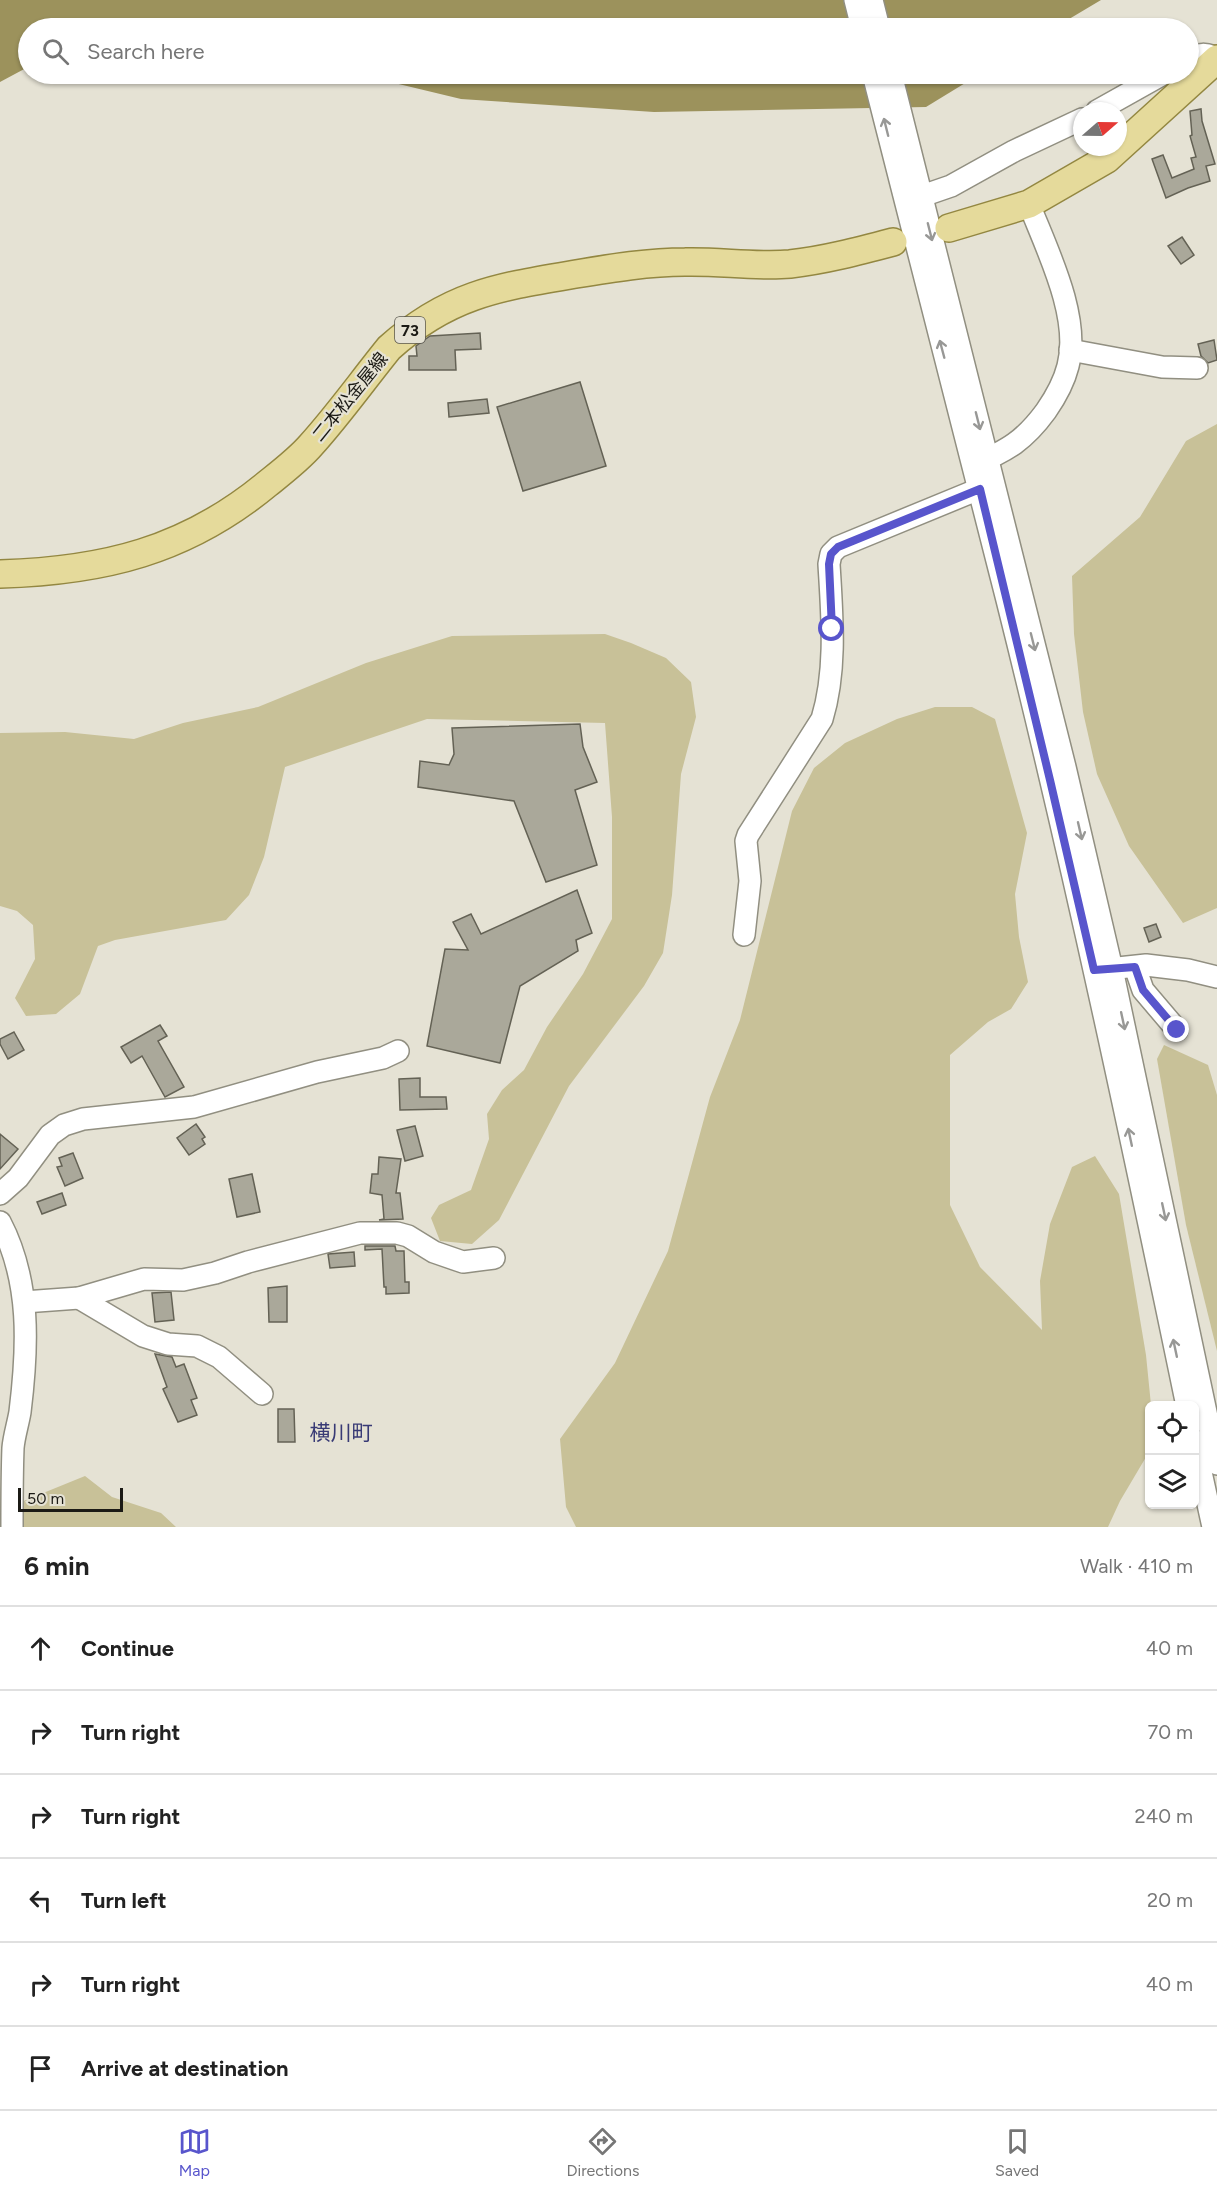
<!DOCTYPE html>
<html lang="en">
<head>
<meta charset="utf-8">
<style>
  body { margin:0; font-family:Figtree,"Noto Sans JP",sans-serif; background:#f2f2f2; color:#222 }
  .controls { position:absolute; right:18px; bottom:18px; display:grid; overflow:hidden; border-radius:9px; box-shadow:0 2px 4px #0004 }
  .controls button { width:54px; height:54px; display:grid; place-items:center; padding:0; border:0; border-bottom:2px solid #e0e0e0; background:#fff; color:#222; font:30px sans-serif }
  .compass { position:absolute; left:1073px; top:102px; width:54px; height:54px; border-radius:50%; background:#fff; box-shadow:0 2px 4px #0004; rotate:70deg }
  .scale { position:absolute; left:18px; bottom:15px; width:105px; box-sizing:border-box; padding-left:6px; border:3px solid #1b1a15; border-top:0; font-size:16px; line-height:21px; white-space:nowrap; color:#1b1a15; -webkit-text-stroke:4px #e5e2d4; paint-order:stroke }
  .stop { position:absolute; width:18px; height:18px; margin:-14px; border:4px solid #5855cc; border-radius:50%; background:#fff }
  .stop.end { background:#5855cc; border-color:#fff; box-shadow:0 2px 6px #0008 }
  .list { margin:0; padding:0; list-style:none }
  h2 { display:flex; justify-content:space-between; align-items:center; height:78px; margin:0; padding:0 24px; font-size:26px }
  h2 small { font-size:20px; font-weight:400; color:#767676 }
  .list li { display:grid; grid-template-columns:39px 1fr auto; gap:18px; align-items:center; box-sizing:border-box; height:84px; padding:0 24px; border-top:2px solid #e0e0e0 }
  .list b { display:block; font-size:22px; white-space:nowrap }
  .list em { font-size:20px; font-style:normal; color:#767676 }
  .icon { flex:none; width:33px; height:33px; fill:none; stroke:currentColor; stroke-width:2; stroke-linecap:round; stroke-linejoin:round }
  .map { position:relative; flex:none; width:1217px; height:1527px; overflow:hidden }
  .search { position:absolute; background:#fff; box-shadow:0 2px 4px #0004; left:18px; right:18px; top:18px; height:66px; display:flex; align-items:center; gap:15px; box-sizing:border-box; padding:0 21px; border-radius:33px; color:#767676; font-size:22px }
  .sheet { height:582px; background:#fff }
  nav { display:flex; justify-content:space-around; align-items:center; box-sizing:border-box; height:84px; border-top:2px solid #e0e0e0; background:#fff; font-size:16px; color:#767676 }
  nav a { display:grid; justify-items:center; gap:3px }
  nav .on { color:#5855cc }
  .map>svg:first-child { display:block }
</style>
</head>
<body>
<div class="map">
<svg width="1217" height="1527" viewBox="0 0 1217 1527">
  <rect width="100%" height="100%" fill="#e5e2d4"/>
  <g fill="#c8c198">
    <path d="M1217 424V908L1183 923 1129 846 1097 774 1083 712 1074 634 1072 576 1140 517 1186 441Z"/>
    <path d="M605 634 631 643 666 658 691 682 696 717 681 774 672 895 663 953 644 986 569 1086 499 1220 472 1244 440 1241 431 1218 439 1205 471 1190 489 1139 487 1114 502 1090 524 1070 547 1027 583 974 612 919V817L605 723 427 719 285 767 264 857 249 895 226 920 115 940 98 946 80 994 56 1014 26 1016 15 998 35 959 33 925 17 911 0 906V733L65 732 134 739 183 723 258 707 366 663 452 636Z"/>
    <path d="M935 707H972L995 719 1027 833 1015 894 1019 937 1028 982 1011 1009 988 1022 950 1055V1205L980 1267 1042 1330 1040 1281 1050 1224 1072 1167 1095 1156 1119 1194 1146 1355 1151 1405 1149 1452 1120 1501 1108 1527H576L566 1507 560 1439 615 1363 668 1251 710 1097 740 1020 792 811 814 768 845 743 897 719Z"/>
    <path d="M1164 1045 1208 1065 1217 1095V1351L1186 1225 1157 1059Z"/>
    <path d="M85 1476 112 1497 161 1513 176 1527H0V1521L21 1502Z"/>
  </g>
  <g fill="#9c925c">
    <path d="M0 0H1101L1054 28H28V67L0 82Z"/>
    <path d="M357 74H980L926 107 654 112 461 99Z"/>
  </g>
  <g fill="#aaa89a" stroke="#646255" stroke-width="1.5">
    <path d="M1201 109 1202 121 1215 164 1206 166 1210 181 1188 188 1166 198 1152 159 1163 155 1172 178 1194 169 1191 158 1196 157 1190 136 1192 135 1190 111Z"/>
    <path d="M1182 237 1194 255 1181 264 1168 246Z"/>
    <path d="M480 333 481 349 455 350 456 370H409V356H417L416 346 430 336Z"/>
    <path d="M1214 340 1217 360 1208 363 1201 356 1198 344Z"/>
    <path d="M580 382 606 466 523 491 497 407Z"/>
    <path d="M487 399 489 413 449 417 448 403Z"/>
    <path d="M580 724 583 747 597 782 575 790 597 865 546 882 514 801 418 787 420 761 449 765 454 754 452 728Z"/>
    <path d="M577 890 592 933 576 940 578 951 520 986 500 1063 427 1046 445 949 468 950 453 922 471 914 481 934Z"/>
    <path d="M1156 924 1161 937 1149 942 1144 928Z"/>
    <path d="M160 1025 167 1036 158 1041 184 1087 165 1097 142 1056 131 1063 121 1047Z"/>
    <path d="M14 1032 24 1050 8 1059 0 1044V1039Z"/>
    <path d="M420 1078V1097H446L447 1109 400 1110 399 1079Z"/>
    <path d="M196 1124 205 1137 202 1139 205 1144 189 1155 177 1138Z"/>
    <path d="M415 1126 423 1156 405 1161 397 1130Z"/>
    <path d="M0 1134 18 1149 0 1169Z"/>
    <path d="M73 1153 83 1178 65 1186 57 1167 62 1166 59 1158Z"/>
    <path d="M379 1157 401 1159 396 1193H400L403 1219 379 1220 384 1219 382 1195 370 1193 372 1174H378Z"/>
    <path d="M252 1174 260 1212 237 1217 229 1179Z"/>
    <path d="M62 1193 66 1205 42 1214 37 1202Z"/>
    <path d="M365 1246H395L396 1251H404L405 1282H409V1293L386 1294V1287H384L382 1249 365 1250Z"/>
    <path d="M354 1252 355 1266 330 1268 328 1254Z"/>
    <path d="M287 1286V1322H269L268 1288Z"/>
    <path d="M171 1292 174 1320 155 1322 152 1293Z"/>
    <path d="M155 1354 172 1357 176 1367 184 1364 197 1398 191 1400 197 1415 178 1422 163 1389 167 1387Z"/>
    <path d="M278 1409H294L295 1442H278Z"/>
  </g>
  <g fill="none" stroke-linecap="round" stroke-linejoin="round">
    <defs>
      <g id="minor">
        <path d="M855 0 862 28"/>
        <path d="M872 0 879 28"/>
        <path d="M1188 59C1199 53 1206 53 1217 58"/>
        <path d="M873 74C916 249 963 424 1007 600 1074 867 1131 1136 1187 1406"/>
        <path d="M891 74 1065 767 1112 969 1217 1464"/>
        <path d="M1097 111 1163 74"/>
        <path d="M922 196 951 186 1014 151 1082 119"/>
        <path d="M1070 350 1162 367 1197 368"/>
        <path d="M974 465C1008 450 1024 441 1046 411 1055 398 1064 382 1068 366 1081 317 1047 250 1029 204"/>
        <path d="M744 935 750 881 746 841 748 835 822 719C837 670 832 615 829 564L831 554 838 547 979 489"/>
        <path d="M1135 967 1143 990 1177 1030"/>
        <path d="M1099 970 1146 965 1188 970 1217 977"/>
        <path d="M0 1194 18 1178 50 1135 64 1125 83 1119 194 1107 317 1072 383 1058 398 1051"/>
        <path d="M0 1222C31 1281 28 1347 20 1412 18 1424 14 1436 13 1448 12 1474 12 1501 12 1527"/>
        <path d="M79 1298 143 1336 168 1344 197 1346 219 1357 262 1394"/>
        <path d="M24 1302 79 1298 144 1279 183 1280 215 1273 248 1262 360 1233H397L408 1236 434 1252 463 1262 494 1258"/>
        <path d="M1194 1440 1213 1527"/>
      </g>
      <g id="major">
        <path d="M949 228 1029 204 1107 159 1217 59"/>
        <path d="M0 574C103 571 186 551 267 484 282 472 299 459 311 445 339 414 363 380 389 348 449 294 499 287 576 274 612 268 649 262 685 262 720 261 755 267 790 264 825 260 859 251 893 242"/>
      </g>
    </defs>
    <use href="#minor" stroke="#918f81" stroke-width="24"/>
    <use href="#major" stroke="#938741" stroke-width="30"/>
    <use href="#minor" stroke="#fff" stroke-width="21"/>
    <use href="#major" stroke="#e5da9b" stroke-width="27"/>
  </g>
  <defs><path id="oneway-shaft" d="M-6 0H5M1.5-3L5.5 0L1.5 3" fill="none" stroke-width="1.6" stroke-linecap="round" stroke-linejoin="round" transform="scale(1.5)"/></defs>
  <g stroke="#989896">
    <use href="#oneway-shaft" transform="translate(886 127) rotate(-104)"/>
    <use href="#oneway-shaft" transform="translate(930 232) rotate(76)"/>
    <use href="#oneway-shaft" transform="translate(942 349) rotate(-105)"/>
    <use href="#oneway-shaft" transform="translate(978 421) rotate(76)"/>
    <use href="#oneway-shaft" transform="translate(1033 642) rotate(76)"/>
    <use href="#oneway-shaft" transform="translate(1080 831) rotate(77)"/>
    <use href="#oneway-shaft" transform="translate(1123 1021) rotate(78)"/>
    <use href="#oneway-shaft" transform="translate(1130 1137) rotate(-102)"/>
    <use href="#oneway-shaft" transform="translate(1164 1212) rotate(78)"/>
    <use href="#oneway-shaft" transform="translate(1175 1348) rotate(-102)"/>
  </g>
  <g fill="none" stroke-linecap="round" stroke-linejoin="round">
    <path stroke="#5855cc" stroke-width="8" d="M832 629 829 564 831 554 838 547 980 489 1050 780 1094 970 1135 967 1143 990 1177 1030"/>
  </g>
  <g text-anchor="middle" stroke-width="4.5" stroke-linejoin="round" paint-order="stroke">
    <rect fill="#e5e2d4" stroke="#58564e" stroke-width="1.5" x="395" y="317" width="30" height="26" rx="4.5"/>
    <g font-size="16" font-weight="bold" fill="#1b1a15">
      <text x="410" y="336">73</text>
    </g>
    <g font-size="18" fill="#1b1a15" stroke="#e5e2d4">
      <text transform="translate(350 397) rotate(-51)" y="6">二本松金屋線</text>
    </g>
    <g font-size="21" fill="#383a75" stroke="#e5e2d4">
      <text x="341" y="1440">横川町</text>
    </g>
  </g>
</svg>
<div class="controls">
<button><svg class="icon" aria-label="locate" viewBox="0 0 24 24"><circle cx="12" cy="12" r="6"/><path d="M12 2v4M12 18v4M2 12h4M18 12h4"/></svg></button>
<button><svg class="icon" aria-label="layers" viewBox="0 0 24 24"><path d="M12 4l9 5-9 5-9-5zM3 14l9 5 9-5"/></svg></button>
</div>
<svg class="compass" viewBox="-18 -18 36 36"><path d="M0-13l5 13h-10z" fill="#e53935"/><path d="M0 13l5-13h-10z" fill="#767676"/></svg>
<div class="scale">50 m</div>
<div class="stop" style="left:832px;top:629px"></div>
<div class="stop end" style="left:1177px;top:1030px"></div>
<div class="search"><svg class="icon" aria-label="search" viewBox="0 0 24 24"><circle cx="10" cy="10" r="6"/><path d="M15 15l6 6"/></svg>Search here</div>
</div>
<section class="sheet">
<h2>6 min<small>Walk · 410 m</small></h2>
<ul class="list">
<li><svg class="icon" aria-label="ahead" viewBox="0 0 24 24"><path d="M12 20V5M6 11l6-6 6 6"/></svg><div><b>Continue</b></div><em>40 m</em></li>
<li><svg class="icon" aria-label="right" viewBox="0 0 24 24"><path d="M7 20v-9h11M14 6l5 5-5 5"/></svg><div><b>Turn right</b></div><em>70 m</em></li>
<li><svg class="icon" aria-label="right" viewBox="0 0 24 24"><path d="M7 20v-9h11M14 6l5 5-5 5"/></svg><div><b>Turn right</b></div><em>240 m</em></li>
<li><svg class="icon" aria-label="left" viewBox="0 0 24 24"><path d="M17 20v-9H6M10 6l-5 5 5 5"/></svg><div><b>Turn left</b></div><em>20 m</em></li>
<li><svg class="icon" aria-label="right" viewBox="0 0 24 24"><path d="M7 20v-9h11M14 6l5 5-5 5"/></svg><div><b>Turn right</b></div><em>40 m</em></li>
<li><svg class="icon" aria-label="arrive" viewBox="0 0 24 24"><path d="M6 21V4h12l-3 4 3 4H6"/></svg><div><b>Arrive at destination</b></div></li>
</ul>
</section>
<nav>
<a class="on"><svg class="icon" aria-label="map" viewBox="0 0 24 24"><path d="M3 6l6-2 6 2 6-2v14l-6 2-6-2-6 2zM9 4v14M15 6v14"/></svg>Map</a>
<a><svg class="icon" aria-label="directions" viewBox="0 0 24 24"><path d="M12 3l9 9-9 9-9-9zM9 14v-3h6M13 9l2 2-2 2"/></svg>Directions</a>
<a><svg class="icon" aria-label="saved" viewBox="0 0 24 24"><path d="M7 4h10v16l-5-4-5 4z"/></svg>Saved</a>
</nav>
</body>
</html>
